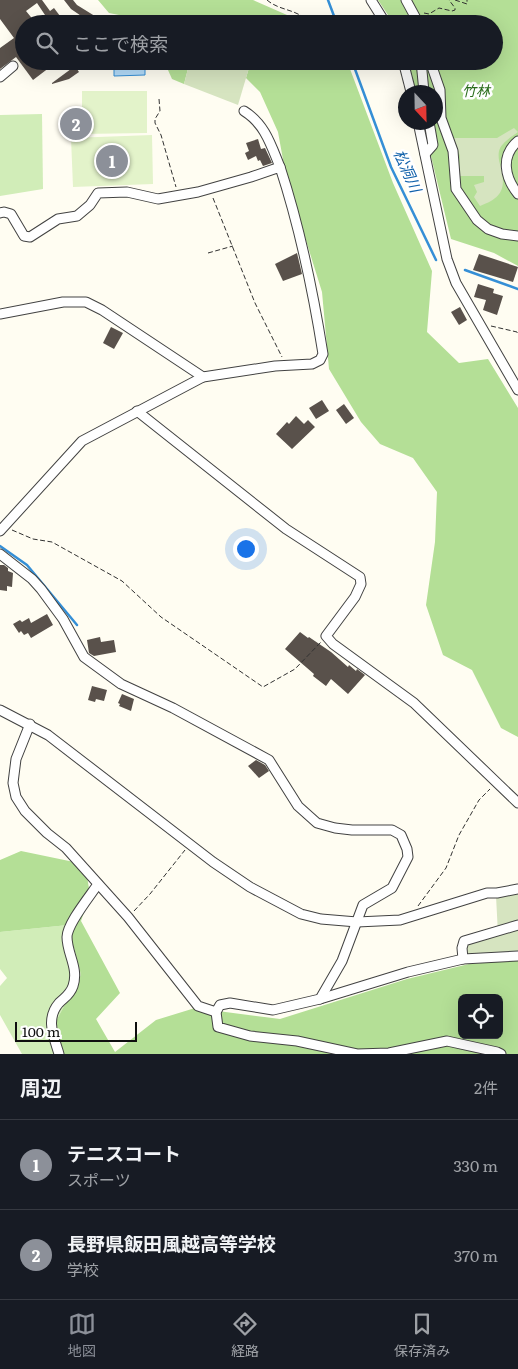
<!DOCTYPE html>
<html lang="ja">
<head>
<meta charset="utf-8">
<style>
  body { margin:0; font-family:Literata,"Noto Sans JP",serif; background:#242831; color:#f1f3f6 }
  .controls { position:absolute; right:15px; bottom:15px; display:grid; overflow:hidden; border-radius:8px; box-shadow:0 5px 20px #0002 }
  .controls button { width:45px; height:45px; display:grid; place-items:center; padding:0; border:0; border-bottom:1px solid #363941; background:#171b24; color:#f1f3f6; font:25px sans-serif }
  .compass { position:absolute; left:398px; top:85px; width:45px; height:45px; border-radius:50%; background:#171b24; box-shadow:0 5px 20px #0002; rotate:158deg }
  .scale { position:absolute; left:15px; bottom:12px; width:122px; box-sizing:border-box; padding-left:5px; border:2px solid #0f0f0f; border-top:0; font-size:14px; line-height:18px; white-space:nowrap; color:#0f0f0f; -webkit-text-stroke:4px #fff; paint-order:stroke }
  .you { position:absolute; left:245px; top:548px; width:18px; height:18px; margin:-12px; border:4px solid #fff; border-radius:50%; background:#1a73e8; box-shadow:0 0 0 8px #1a73e833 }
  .badge { display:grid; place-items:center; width:32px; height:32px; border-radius:50%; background:#8c9099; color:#fff; font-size:16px; font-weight:700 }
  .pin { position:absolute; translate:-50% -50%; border:2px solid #fff; box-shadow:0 1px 5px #0006 }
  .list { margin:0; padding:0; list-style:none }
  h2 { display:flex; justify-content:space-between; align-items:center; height:65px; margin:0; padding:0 20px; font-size:21px }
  h2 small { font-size:16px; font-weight:400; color:#9ea1a6 }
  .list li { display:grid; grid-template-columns:32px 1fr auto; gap:15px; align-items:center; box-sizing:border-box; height:90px; padding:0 20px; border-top:1px solid #363941 }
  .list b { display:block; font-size:19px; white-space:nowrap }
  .list p { margin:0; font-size:16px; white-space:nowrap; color:#9ea1a6 }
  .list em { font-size:16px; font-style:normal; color:#9ea1a6 }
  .icon { flex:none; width:28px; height:28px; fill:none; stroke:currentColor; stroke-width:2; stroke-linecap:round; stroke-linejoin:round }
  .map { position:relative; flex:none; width:518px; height:1054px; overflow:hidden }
  .search { position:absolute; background:#171b24; box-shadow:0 5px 20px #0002; left:15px; right:15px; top:15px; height:55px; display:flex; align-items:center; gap:12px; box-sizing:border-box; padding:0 18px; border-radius:28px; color:#9ea1a6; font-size:19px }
  .sheet { height:245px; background:#171b24 }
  nav { display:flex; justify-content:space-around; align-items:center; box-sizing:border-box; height:70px; border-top:1px solid #363941; background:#171b24; font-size:14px; color:#9ea1a6 }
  nav a { display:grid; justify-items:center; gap:2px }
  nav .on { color:#8c9099 }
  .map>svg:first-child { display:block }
</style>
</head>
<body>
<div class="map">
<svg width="518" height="1054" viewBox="0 0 518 1054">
  <rect width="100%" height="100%" fill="#fffdf2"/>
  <g fill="#d1edb8">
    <path d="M42 114 43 189 0 196V115Z"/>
    <path d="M68 925 81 975 56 1021 63 1054H22L0 1015V986L7 978 0 969V932Z"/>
  </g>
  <g fill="#b4df96" fill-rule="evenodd">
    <path d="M98 0H253L303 22V24H129L119 15 109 13Z"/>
    <path d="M378 0H518V266L494 253 451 239 423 123 436 122V92H416L407 61H494V24H394Z"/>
    <path d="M164 61H190L184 84 172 79Z"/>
    <path d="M251 61H347L393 183 432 271 427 332 459 363 488 359 518 408V737L501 728 472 670 443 655 426 605 435 542 437 492 413 458 380 444 361 422 329 369 322 292 286 176 278 132 260 92 246 78Z"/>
    <path d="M21 851 74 862 87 876 90 895 81 921 120 993 96 1019 115 1052 156 1020 195 1008 280 1019 407 979 469 964 518 960V1054H63L56 1021 81 975 68 925 0 932V860ZM462 998H499V1035H462Z"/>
  </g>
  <g fill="#d6e4c0">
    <path d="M190 61H251L238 105 184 84Z"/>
    <path d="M514 128 518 132C511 137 501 143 499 151 498 156 499 162 501 167 506 189 502 198 480 206L474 197 477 192 474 185 484 182V176H459L460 156 454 138H497Z"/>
    <path d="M518 892V953L468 955 466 945 468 943 498 934 496 896Z"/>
  </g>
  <g fill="#e3f3ca">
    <path d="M82 91H147V133L82 134Z"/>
    <path d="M152 135 153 184 73 187 71 138Z"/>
  </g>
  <path fill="#b3dcfa" stroke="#358fd6" d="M114 61H145V75L114 76Z"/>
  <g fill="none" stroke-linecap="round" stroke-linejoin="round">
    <g stroke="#358fd6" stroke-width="2.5">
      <path d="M328 0 337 24"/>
      <path d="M352 61 391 167 436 260"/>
      <path d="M465 270 518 289"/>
      <path d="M0 546 27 565 77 625"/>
    </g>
  </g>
  <g fill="#59514b" fill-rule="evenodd">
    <path d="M0 0H42L50 11 54 8 66 24H24V61H58L33 80 16 57 0 69V48L14 38 0 19ZM37 3 45 15 35 22 26 11Z"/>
    <path d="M64 0H73L77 5 98 18 93 24 71 9Z"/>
    <path d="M75 66 79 72 69 79 52 84V83Z"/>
    <path d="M258 139 261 149 265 148 272 163 263 166 260 160 258 161 256 156 248 160 245 153 249 151 246 143Z"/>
    <path d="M297 253 302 274 283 281 275 264Z"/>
    <path d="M479 254 518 267 513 282 473 270Z"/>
    <path d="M478 284 494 289 493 293 503 296 497 315 483 310 486 300 474 297Z"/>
    <path d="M460 307 467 320 459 325 451 312Z"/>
    <path d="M111 327 123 333 114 349 103 343Z"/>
    <path d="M322 400 329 411 316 419 309 408Z"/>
    <path d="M344 404 354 418 346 424 336 410Z"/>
    <path d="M296 416 304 424 308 420 315 427 292 449 276 434 287 422 289 424Z"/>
    <path d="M0 565H4L8 568V571L13 573 12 587 7 586V591L0 590Z"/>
    <path d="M47 614 53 625 31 638 28 633 24 635 21 631 19 633 13 624 20 620 22 622 29 618 31 623Z"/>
    <path d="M300 632 308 638 309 637 331 652 348 667 349 665 356 671 357 669 365 675 348 694 331 679 326 686 313 676 314 674 285 649Z"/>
    <path d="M100 637 101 642 114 640 116 652 94 656 89 653 87 640Z"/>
    <path d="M92 686 107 690 104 701 96 699 95 702 88 700Z"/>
    <path d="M122 694 134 699 131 711 119 706 120 704 118 703Z"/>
    <path d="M256 760 265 765 269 771 259 778 248 766Z"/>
  </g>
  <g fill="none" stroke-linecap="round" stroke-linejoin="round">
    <defs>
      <g id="minor">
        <path d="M371 0 386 24"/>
        <path d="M406 0 419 24"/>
        <path d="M403 61 411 92"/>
        <path d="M421 61 424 92"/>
        <path d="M430 61 440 90 441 118 453 151 456 189 477 220 488 229 502 234 518 236"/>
        <path d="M0 77 13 66"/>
        <path d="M244 111C265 124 271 145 280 167"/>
        <path d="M418 122 447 259 456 283 518 390"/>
        <path d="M518 141C500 156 505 178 518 194"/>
        <path d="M425 154 433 145 429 122"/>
        <path d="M0 213 4 212 11 214 24 236 30 237 58 219 77 216 90 205 98 193 127 192 158 199 198 192 251 177 280 167C300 228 313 291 323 354L320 360 312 364 275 366 203 377 82 441 0 531"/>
        <path d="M0 314 63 302H86L102 310 203 377"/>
        <path d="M137 411 286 529 360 577 361 584 355 597 326 636 333 644 414 703 518 803"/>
        <path d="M0 554 32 579 41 589 63 619 84 657 121 684 173 708 269 760 298 806 317 823 335 828 352 830H392L401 835 407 849 408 857 392 888 363 905 342 961 320 999 273 1010 230 1003 220 1005 216 1012 218 1027 250 1036 297 1041 357 1054 389 1053 447 1041 497 1052 501 1054"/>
        <path d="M0 710 48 735 213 862 250 887 301 914 321 919 357 922 400 920 487 893H497L518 889"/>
        <path d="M30 724 16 759 13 783 16 797 25 811 47 833 66 848 128 917 198 1006 216 1012"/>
        <path d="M463 959 462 948 464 941 518 925"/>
        <path d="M320 999 408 972 463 959 518 956"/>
        <path d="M59 1054C54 1037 45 1019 59 1003 65 997 70 995 73 986 79 968 67 954 67 937 67 924 90 896 98 884"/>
      </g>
    </defs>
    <use href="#minor" stroke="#424242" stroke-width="11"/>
    <g stroke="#313131" stroke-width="1" stroke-dasharray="5 2.5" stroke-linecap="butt">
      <path d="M267 0C281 12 298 8 310 24"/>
      <path d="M455 0 467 4V0"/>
      <path d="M424 13 429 14 439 8 452 11 455 10V8L449 0"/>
      <path d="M210 24 217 21 229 24"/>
      <path d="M159 99 160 111 155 119V123L161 135 176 187"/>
      <path d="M213 198 255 303 282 357"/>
      <path d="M208 253 233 246"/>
      <path d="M491 326 517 332 518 334"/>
      <path d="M12 530 33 539 52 542 122 581 161 617 263 687 295 669 321 642"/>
      <path d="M418 906 446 868 459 835 479 800 490 789"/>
      <path d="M134 911 150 894 185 850"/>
    </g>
    <use href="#minor" stroke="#fff" stroke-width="9"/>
  </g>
  <g text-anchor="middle" stroke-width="5" stroke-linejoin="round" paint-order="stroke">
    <g font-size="14" font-style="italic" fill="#286c1a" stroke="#fff">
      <text x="476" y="96">竹林</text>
    </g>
    <g font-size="15" font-style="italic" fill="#0f60aa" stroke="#fff">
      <text transform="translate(407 171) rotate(66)" y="5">松洞川</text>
    </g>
  </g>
</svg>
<div class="controls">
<button><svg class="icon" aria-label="locate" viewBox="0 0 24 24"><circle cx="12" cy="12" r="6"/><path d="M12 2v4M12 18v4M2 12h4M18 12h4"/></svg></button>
</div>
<svg class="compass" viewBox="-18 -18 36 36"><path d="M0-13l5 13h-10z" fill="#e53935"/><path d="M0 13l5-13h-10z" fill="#9ea1a6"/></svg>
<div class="scale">100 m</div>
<div class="you"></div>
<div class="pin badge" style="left:112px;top:161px">1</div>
<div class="pin badge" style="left:76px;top:124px">2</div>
<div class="search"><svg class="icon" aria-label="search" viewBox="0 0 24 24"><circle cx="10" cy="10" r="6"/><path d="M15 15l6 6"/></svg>ここで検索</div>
</div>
<section class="sheet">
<h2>周辺<small>2件</small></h2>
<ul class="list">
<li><span class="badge">1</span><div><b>テニスコート</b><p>スポーツ</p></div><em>330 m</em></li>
<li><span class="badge">2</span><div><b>長野県飯田風越高等学校</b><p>学校</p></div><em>370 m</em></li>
</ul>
</section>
<nav>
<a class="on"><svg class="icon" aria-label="map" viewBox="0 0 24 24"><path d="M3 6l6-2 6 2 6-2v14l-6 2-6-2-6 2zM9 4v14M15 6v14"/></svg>地図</a>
<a><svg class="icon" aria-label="directions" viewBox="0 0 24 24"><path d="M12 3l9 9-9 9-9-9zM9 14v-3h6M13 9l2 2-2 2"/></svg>経路</a>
<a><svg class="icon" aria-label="saved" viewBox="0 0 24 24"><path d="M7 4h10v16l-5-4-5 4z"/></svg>保存済み</a>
</nav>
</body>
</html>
